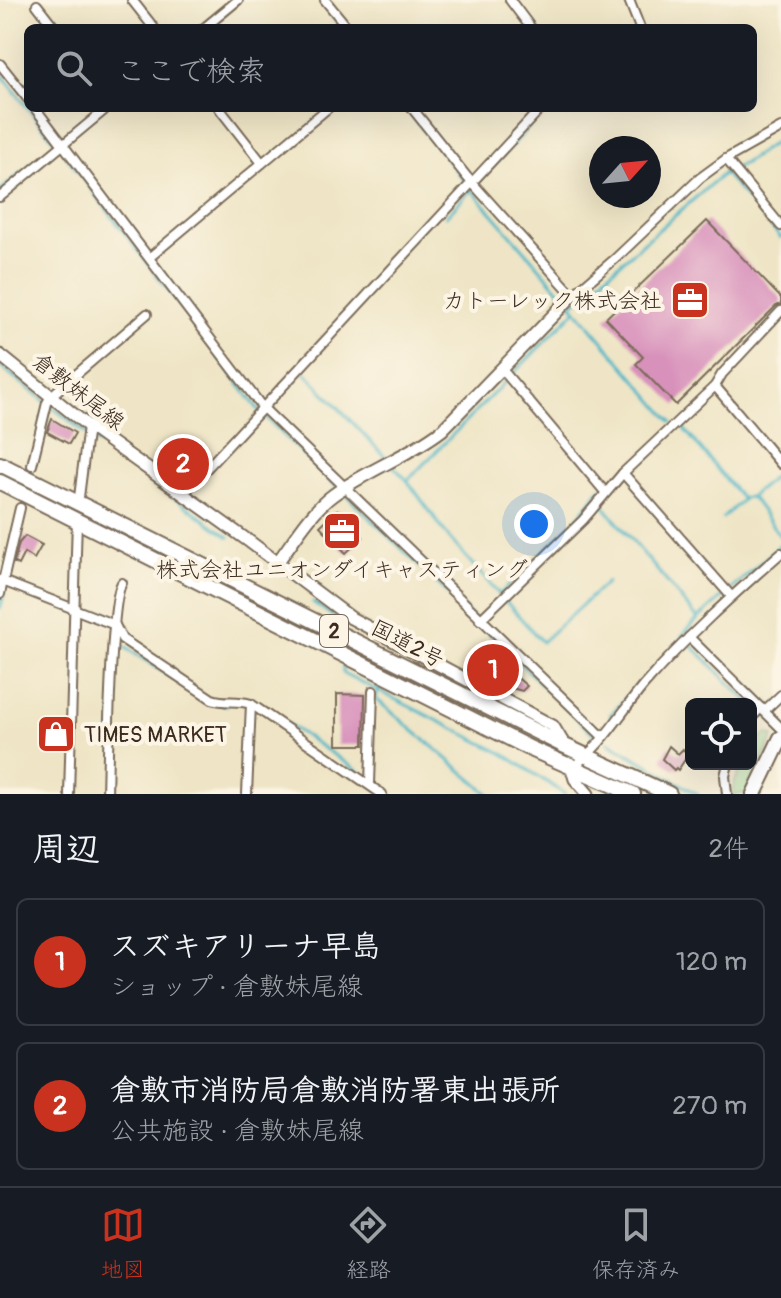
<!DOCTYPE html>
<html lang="ja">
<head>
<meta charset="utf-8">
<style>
  body { margin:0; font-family:Pangolin,"Klee One",sans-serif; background:#242831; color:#f1f3f6 }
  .controls { position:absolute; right:24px; bottom:24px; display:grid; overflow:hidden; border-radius:12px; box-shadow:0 8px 32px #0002 }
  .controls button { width:72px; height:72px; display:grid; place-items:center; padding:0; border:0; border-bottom:2px solid #363941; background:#171b24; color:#f1f3f6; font:40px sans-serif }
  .compass { position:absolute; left:589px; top:136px; width:72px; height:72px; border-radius:50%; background:#171b24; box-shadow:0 8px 32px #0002; rotate:63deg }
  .you { position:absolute; left:534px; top:524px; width:28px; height:28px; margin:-20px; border:6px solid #fff; border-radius:50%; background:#1a73e8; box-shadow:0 0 0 12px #1a73e833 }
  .badge { display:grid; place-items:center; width:52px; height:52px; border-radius:50%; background:#c8321e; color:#fff; font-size:26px; font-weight:700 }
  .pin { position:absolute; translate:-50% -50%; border:4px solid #fff; box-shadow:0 2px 8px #0006 }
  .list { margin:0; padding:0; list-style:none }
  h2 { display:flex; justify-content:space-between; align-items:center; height:104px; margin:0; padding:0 32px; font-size:34px }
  h2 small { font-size:26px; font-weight:400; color:#9ea1a6 }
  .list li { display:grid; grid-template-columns:52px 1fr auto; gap:24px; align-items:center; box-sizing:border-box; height:128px; margin:0 16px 16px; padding:0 16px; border:2px solid #363941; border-radius:12px }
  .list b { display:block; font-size:30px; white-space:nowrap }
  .list p { margin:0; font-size:26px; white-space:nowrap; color:#9ea1a6 }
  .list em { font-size:26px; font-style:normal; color:#9ea1a6 }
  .icon { flex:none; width:44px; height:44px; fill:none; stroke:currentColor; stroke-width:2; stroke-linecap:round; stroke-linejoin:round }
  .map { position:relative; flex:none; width:781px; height:794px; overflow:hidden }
  .search { position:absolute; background:#171b24; box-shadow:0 8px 32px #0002; left:24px; right:24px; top:24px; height:88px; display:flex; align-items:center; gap:20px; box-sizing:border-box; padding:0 28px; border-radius:12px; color:#9ea1a6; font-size:30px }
  .sheet { height:392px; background:#171b24 }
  nav { display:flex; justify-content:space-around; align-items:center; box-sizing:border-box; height:112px; border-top:2px solid #363941; background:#171b24; font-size:22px; color:#9ea1a6 }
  nav a { display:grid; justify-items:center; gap:4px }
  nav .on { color:#c8321e }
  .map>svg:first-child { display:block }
</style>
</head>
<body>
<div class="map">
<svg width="781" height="794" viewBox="0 0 781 794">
  <rect width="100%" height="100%" fill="#fcf5e5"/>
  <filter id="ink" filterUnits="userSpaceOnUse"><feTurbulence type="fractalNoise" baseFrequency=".0125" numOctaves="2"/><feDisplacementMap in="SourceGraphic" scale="16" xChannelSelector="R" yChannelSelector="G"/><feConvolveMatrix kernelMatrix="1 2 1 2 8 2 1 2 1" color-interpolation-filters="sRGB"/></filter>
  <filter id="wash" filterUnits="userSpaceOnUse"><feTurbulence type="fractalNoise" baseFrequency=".006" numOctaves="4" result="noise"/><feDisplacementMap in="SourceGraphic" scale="32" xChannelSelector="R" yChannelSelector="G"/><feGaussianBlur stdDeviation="1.8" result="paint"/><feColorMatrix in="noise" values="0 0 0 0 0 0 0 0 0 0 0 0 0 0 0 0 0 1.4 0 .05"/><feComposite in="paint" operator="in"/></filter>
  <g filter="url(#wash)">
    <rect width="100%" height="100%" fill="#efe5c6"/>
    <path fill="#92d790" stroke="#668057" stroke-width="2" d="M768 734 774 736 747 794H733C732 783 739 772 746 764H751C751 752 756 738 768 734Z"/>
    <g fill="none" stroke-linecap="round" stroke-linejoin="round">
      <g stroke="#4ab6c7" stroke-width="3">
        <path d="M320 0 342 28"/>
        <path d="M0 72 27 107"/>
        <path d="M28 108 58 145"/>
        <path d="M406 108 471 189 566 298"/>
        <path d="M65 154 261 413 338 488"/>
        <path d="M724 173 743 164 781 138"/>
        <path d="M476 184 547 108"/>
        <path d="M0 191 57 144"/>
        <path d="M446 216 471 190"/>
        <path d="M571 304 672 422"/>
        <path d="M572 305 724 173 781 238"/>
        <path d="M0 366 92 438 229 537"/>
        <path d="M303 370 387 459"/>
        <path d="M681 425 741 498 750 497 753 499 781 537"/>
        <path d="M392 465 407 480 450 539 542 642 607 582"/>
        <path d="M408 480 577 309"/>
        <path d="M344 493 595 736"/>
        <path d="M750 497 780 472"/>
        <path d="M602 504 698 619 682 636"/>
        <path d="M723 518 743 499"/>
        <path d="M777 551 776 549 781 544"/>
        <path d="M499 595 575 521 601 488"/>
        <path d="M313 602 342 623"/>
        <path d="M0 608 4 594"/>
        <path d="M698 619 776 549"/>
        <path d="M117 637V642L197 694"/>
        <path d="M692 646 751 704"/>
        <path d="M343 666V673L504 754 565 794"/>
        <path d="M379 689 376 699 489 794"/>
        <path d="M210 702 226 705"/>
        <path d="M772 712 781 720"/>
        <path d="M610 715 683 637"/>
        <path d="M283 721 367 777"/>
        <path d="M112 734 117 642"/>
        <path d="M608 742 698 794"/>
        <path d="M373 782 388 794"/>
      </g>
    </g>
    <g id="blocks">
      <g fill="#d891bb">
        <path d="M707 221 781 298V304L776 306 676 405 636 364 643 357 606 318Z"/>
        <path d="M52 419 75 433 69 444 47 432Z"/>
        <path d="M182 448 199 464 185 480 167 464Z"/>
        <path d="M337 510 363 537 346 553 320 526Z"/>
        <path d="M25 536 42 545 34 559 24 553 18 565 14 563 19 543Z"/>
        <path d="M494 649 510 663 506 668 527 686 522 691 484 680 475 671Z"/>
        <path d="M337 694 365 695 364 745H337Z"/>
        <path d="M669 746 678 754 683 749 688 755 678 770 676 768 674 770 662 759Z"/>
      </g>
    </g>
  </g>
  <g filter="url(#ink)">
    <use href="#blocks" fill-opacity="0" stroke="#7a6b59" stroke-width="2"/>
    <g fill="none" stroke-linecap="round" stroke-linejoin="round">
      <defs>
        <g id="street">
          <path d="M132 0 154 28"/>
          <path d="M325 0 348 28"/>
          <path d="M510 0 531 28"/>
          <path d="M629 0 640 28"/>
          <path d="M37 5 55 28"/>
          <path d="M204 28 238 0"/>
          <path d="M0 64 28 99"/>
          <path d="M35 108 262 407 602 736"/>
          <path d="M219 108 262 163"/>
          <path d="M412 108 467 177 573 295 616 258 700 178 726 159 781 226"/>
          <path d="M726 159 781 128"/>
          <path d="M0 197 107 108"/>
          <path d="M150 257 328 108"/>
          <path d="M506 374 605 492"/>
          <path d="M715 386 781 464"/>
          <path d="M32 465 47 403 51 396 147 314"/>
          <path d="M623 473 731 596"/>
          <path d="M183 494 541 108"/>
          <path d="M78 505 88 426"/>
          <path d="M0 580 115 625 122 639 212 699C227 704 235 699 251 704L382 794"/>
          <path d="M0 594 20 508"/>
          <path d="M480 620 583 520 623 473 715 386 722 374 781 311"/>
          <path d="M689 637 781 728"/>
          <path d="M764 711 781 695"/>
          <path d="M751 718 761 708"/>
          <path d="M572 767C600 749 622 711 644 685 686 637 733 595 781 553"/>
          <path d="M370 784 373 691"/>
          <path d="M69 794 77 519"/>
          <path d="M107 794C108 762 110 600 122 583"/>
          <path d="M247 794 251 704"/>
          <path d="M727 794 725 776 728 764"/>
        </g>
        <g id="secondary">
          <path d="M0 355 88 426 250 542 351 618 553 726 565 746"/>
          <path d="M277 563C294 540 311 511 333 495 368 470 408 456 442 430L573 295"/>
          <path d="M570 763 575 779 588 794"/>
        </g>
        <g id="highway">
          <path d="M0 464 565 746 669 794"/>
          <path d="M0 482 531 749 633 794"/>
          <path d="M754 794 781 738"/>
        </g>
      </defs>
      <use href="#street" stroke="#7a6b59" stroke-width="12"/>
      <use href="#secondary" stroke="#7a6b59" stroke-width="15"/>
      <use href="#highway" stroke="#7a6b59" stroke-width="18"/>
      <use href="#street" stroke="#fff" stroke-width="8"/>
      <use href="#secondary" stroke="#fff" stroke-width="11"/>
      <use href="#highway" stroke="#fff" stroke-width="14"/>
    </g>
  </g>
  <defs>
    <symbol id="office-square" viewBox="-11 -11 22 22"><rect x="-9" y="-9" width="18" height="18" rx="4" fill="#c8321e" stroke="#fcf5e5"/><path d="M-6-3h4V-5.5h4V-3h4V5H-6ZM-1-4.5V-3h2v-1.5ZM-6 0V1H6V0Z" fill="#fff"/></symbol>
    <symbol id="shop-square" viewBox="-11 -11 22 22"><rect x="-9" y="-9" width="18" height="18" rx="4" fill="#c8321e" stroke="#fcf5e5"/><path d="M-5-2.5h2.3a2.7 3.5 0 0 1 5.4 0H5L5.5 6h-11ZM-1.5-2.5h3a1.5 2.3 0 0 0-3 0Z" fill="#fff"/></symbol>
  </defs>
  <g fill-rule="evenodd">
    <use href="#office-square" x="668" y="278" width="44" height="44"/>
    <use href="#office-square" x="320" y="509" width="44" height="44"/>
    <use href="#shop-square" x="34" y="712" width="44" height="44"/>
  </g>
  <g text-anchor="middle" stroke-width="8" stroke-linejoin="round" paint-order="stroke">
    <rect fill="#fcf5e5" stroke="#75675a" stroke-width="2" x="320" y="615" width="28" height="32" rx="6"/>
    <g font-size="20" font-weight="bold" fill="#3b2a1e">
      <text x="334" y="638">2</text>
    </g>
    <g font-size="22" fill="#3b2a1e" stroke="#fcf5e5" text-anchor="end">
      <text x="662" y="308">カトーレック株式会社</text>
      <text x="342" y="577" text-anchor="middle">株式会社ユニオンダイキャスティング</text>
      <text x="84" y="742" text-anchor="start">TIMES MARKET</text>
    </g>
    <g font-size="22" fill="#3b2a1e" stroke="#fcf5e5">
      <text transform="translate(79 391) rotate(38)" y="8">倉敷妹尾線</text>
      <text transform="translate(408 643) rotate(27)" y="8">国道2号</text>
    </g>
  </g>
</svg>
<div class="controls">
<button><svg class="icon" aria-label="locate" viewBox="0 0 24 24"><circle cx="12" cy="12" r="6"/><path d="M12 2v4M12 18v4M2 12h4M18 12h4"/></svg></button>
</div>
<svg class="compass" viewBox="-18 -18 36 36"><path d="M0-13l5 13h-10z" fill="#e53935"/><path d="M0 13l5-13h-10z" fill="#9ea1a6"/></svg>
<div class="you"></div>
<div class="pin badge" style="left:493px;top:670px">1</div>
<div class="pin badge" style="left:183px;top:464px">2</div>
<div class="search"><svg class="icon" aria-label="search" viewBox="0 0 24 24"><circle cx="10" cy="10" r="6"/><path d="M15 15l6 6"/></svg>ここで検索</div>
</div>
<section class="sheet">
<h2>周辺<small>2件</small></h2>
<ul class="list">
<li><span class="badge">1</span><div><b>スズキアリーナ早島</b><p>ショップ · 倉敷妹尾線</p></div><em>120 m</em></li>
<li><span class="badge">2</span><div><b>倉敷市消防局倉敷消防署東出張所</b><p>公共施設 · 倉敷妹尾線</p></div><em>270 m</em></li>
</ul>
</section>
<nav>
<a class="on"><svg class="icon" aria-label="map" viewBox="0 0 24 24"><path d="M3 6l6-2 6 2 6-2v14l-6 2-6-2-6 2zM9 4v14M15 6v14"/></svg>地図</a>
<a><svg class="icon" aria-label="directions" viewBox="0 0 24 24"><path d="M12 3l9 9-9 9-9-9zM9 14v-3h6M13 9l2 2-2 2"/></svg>経路</a>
<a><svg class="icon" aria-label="saved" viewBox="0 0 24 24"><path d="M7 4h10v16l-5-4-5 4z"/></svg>保存済み</a>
</nav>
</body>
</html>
